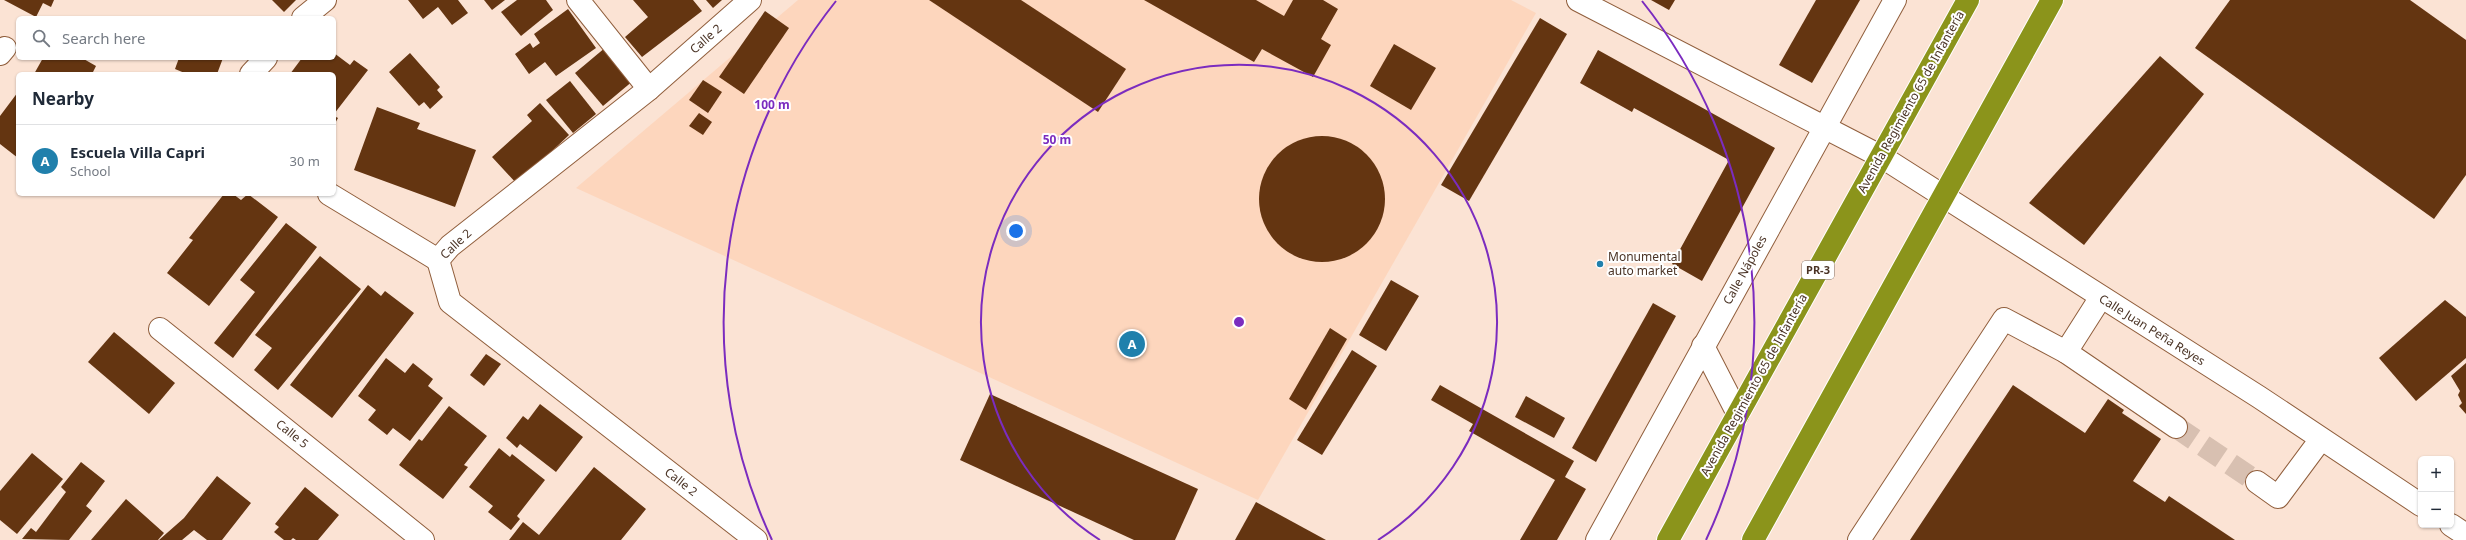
<!DOCTYPE html>
<html lang="en">
<head>
<meta charset="utf-8">
<style>
  body { margin:0; font-family:"Noto Sans",sans-serif; background:#f6f6f7; color:#1f2937 }
  .controls { position:absolute; right:12px; bottom:12px; display:grid; overflow:hidden; border-radius:6px; box-shadow:0 1px 3px #0004 }
  .controls button { width:36px; height:36px; display:grid; place-items:center; padding:0; border:0; border-bottom:1px solid #e0e1e3; background:#fff; color:#1f2937; font:20px sans-serif }
  .you { position:absolute; left:1016px; top:231px; width:14px; height:14px; margin:-10px; border:3px solid #fff; border-radius:50%; background:#1a73e8; box-shadow:0 0 0 6px #1a73e833 }
  .badge { display:grid; place-items:center; width:26px; height:26px; border-radius:50%; background:#2080ac; color:#fff; font-size:13px; font-weight:700 }
  .pin { position:absolute; translate:-50% -50%; border:2px solid #fff; box-shadow:0 1px 4px #0006 }
  .list { margin:0; padding:0; list-style:none }
  h2 { display:flex; justify-content:space-between; align-items:center; height:52px; margin:0; padding:0 16px; font-size:17px }
  h2 small { font-size:13px; font-weight:400; color:#747a83 }
  .list li { display:grid; grid-template-columns:26px 1fr auto; gap:12px; align-items:center; box-sizing:border-box; height:72px; padding:0 16px; border-top:1px solid #e0e1e3 }
  .list b { display:block; font-size:15px; white-space:nowrap }
  .list p { margin:0; font-size:13px; white-space:nowrap; color:#747a83 }
  .list em { font-size:13px; font-style:normal; color:#747a83 }
  .icon { flex:none; width:22px; height:22px; fill:none; stroke:currentColor; stroke-width:2; stroke-linecap:round; stroke-linejoin:round }
  .map { position:relative; flex:none; width:2466px; height:540px; overflow:hidden }
  .search { position:absolute; background:#fff; box-shadow:0 1px 3px #0004; left:16px; top:16px; width:320px; height:44px; display:flex; align-items:center; gap:10px; box-sizing:border-box; padding:0 14px; border-radius:6px; color:#747a83; font-size:15px }
  .panel { position:absolute; background:#fff; box-shadow:0 1px 3px #0004; left:16px; top:72px; width:320px; height:124px; border-radius:6px }
  .map>svg:first-child { display:block }
</style>
</head>
<body>
<div class="map">
<svg width="2466" height="540" viewBox="0 0 2466 540">
  <rect width="100%" height="100%" fill="#fbe3d4"/>
  <path fill="#fdd6bd" d="M798 0H1511L1536 13 1258 500 576 188Z"/>
  <g fill="#643511">
    <path d="M4 0H54L51 7 43 3 36 17Z"/>
    <path d="M272 0H296L284 12Z"/>
    <path d="M408 0H458L468 13 452 25 438 7 423 19Z"/>
    <path d="M484 0H505L492 10Z"/>
    <path d="M517 0H546L553 10 521 36 501 12Z"/>
    <path d="M633 0H693L702 11 642 57 625 37 648 17Z"/>
    <path d="M706 0H722L713 8Z"/>
    <path d="M929 0H1021L1126 69 1098 112Z"/>
    <path d="M1144 0H1256L1284 16 1293 0H1323L1338 9 1321 39 1331 45 1313 77 1262 49 1254 62Z"/>
    <path d="M1651 0H1675L1669 10Z"/>
    <path d="M1816 0H1860L1812 83 1779 65Z"/>
    <path d="M2230 0H2410L2466 40V175L2434 219 2195 48Z"/>
    <path d="M568 9 596 48 556 76 545 62 529 74 515 54 530 43 533 48 540 43 534 34Z"/>
    <path d="M765 11 789 28 744 94 719 77Z"/>
    <path d="M1540 18 1567 34 1469 201 1441 185Z"/>
    <path d="M1394 44 1436 68 1411 110 1370 86Z"/>
    <path d="M606 47 634 80 603 106 575 73Z"/>
    <path d="M1598 50 1775 148 1702 281 1672 264 1729 160 1634 108 1632 112 1580 83Z"/>
    <path d="M334 53 350 65 354 60 368 70 334 114V74H290L302 58H334Z"/>
    <path d="M410 53 440 87 437 90 443 97 430 109 424 102 419 106 389 72Z"/>
    <path d="M2160 56 2204 94 2084 245 2029 203Z"/>
    <path d="M43 58H82L96 66 92 74H34Z"/>
    <path d="M179 58H223L217 74H187L175 69Z"/>
    <path d="M703 80 722 92 708 113 689 100Z"/>
    <path d="M570 81 596 114 573 133 546 100Z"/>
    <path d="M18 92V158L0 144V116Z"/>
    <path d="M540 103 569 135 517 184 492 157 532 121 527 115Z"/>
    <path d="M377 107 420 123 417 129 476 150 455 207 354 170Z"/>
    <path d="M699 113 712 122 703 135 689 126Z"/>
    <path d="M334 116 338 118 334 125Z"/>
    <circle cx="1322" cy="199" r="63"/>
    <path d="M224 194H233L241 200 248 194 278 217 209 306 167 273 193 240 189 238Z"/>
    <path d="M286 223 317 247 233 358 214 343 255 292 240 280Z"/>
    <path d="M320 256 361 289 278 390 254 370 272 348 255 335Z"/>
    <path d="M1391 280 1419 296 1386 351 1359 335Z"/>
    <path d="M368 285 381 296 385 291 414 313 332 418 290 385Z"/>
    <path d="M2445 300 2466 317V358L2416 401 2379 358Z"/>
    <path d="M1653 303 1676 316 1596 462 1572 448Z"/>
    <path d="M1330 328 1347 339 1306 410 1289 399Z"/>
    <path d="M114 332 175 383 149 414 88 362Z"/>
    <path d="M1352 350 1377 366 1322 455 1297 440Z"/>
    <path d="M486 354 501 364 484 386 470 375Z"/>
    <path d="M386 358 405 373 413 363 433 379 428 386 443 398 410 441 393 428 387 435 368 420 376 410 358 396Z"/>
    <path d="M2466 363V414L2459 406 2462 403 2458 395 2460 391 2451 376Z"/>
    <path d="M1440 385 1574 461 1565 477 1586 489 1557 540H1520L1555 480 1469 431 1473 424 1431 400Z"/>
    <path d="M2013 385 2085 433 2108 399 2124 410 2122 413 2161 439 2133 481 2165 502 2169 496 2235 540H1910Z"/>
    <path d="M990 394 1198 489 1175 540H1134L960 460Z"/>
    <path d="M1526 396 1565 418 1554 438 1515 417Z"/>
    <path d="M540 404 583 437 556 472 520 444 517 448 506 438 523 416 528 420Z"/>
    <path d="M449 406 487 436 464 465 468 467 443 499 399 465 419 439 422 441Z"/>
    <path d="M499 448 510 457 512 454 545 480 517 516 520 519 511 530 488 512 493 506 469 487Z"/>
    <path d="M32 453 63 479 17 534 0 520V491Z"/>
    <path d="M81 462 105 481 86 506 92 511 69 540 22 539 31 528 36 532 66 492 61 487Z"/>
    <path d="M594 467 646 509 621 540H509L523 522 539 535Z"/>
    <path d="M217 476 251 503 222 540H207L194 530 182 540H159L184 518Z"/>
    <path d="M305 487 339 515 318 540H296L293 538 291 540H284L274 532 279 527 275 524Z"/>
    <path d="M126 499 164 533 158 540H91Z"/>
    <path d="M1256 502 1326 540H1235Z"/>
  </g>
  <g fill="none" stroke-linecap="round" stroke-linejoin="round">
    <path stroke="#d8c0b1" stroke-width="22" stroke-dasharray="22 11" stroke-linecap="butt" d="M2176 427 2257 482"/>
    <defs>
      <g id="minor">
        <path d="M578 0 649 89"/>
        <path d="M1578 0 1882 157 2259 397 2421 505"/>
        <path d="M303 18 325 0"/>
        <path d="M0 54 5 48"/>
        <path d="M251 74 266 58"/>
        <path d="M329 194 438 260"/>
        <path d="M438 260 450 302 756 540"/>
        <path d="M438 260 450 246 649 89 750 0"/>
        <path d="M2101 297 2066 352 2176 427"/>
        <path d="M160 329 423 540"/>
        <path d="M1703 346 1738 414"/>
        <path d="M2257 482 2278 497 2321 439"/>
        <path d="M2451 525 2466 535"/>
        <path d="M1597 540 1895 0"/>
        <path d="M1859 540 2004 319 2066 352"/>
      </g>
      <g id="highway">
        <path d="M1668 540 1968 0"/>
        <path d="M1753 540 2052 0"/>
      </g>
    </defs>
    <use href="#minor" stroke="#905e3c" stroke-width="24"/>
    <use href="#highway" stroke="#fff" stroke-width="24"/>
    <use href="#minor" stroke="#fff" stroke-width="22"/>
    <use href="#highway" stroke="#8b941b" stroke-width="22"/>
  </g>
  <g fill="none" stroke="#7b2cbf" stroke-width="2">
    <path d="M1100 540A258 258 0 1 1 1378 540"/>
    <path d="M772 540A515 515 0 0 1 836 1M1642 1A515 515 0 0 1 1706 540"/>
  </g>
  <circle fill="#2080ac" stroke="#fff" stroke-width="1.5" cx="1600" cy="264" r="4"/>
  <g text-anchor="middle" stroke-width="4" stroke-linejoin="round" paint-order="stroke">
    <rect fill="#fff" stroke="#807066" stroke-width="1" x="1802" y="261" width="32" height="18" rx="3"/>
    <g font-size="11" font-weight="bold" fill="#4a3325">
      <text x="1818" y="274">PR-3</text>
    </g>
    <g font-size="12" fill="#4a3325" stroke="#fff">
      <text transform="translate(706 39) rotate(-41)" y="4">Calle 2</text>
      <text transform="translate(1911 102) rotate(-61)" y="4">Avenida Regimiento 65 de Infantería</text>
      <text transform="translate(456 244) rotate(-43)" y="4">Calle 2</text>
      <text transform="translate(1745 270) rotate(-61)" y="4">Calle Nápoles</text>
      <text transform="translate(2152 330) rotate(32)" y="4">Calle Juan Peña Reyes</text>
      <text transform="translate(1754 385) rotate(-61)" y="4">Avenida Regimiento 65 de Infantería</text>
      <text transform="translate(292 434) rotate(39)" y="4">Calle 5</text>
      <text transform="translate(681 482) rotate(38)" y="4">Calle 2</text>
    </g>
    <g font-size="12" fill="#4a3325" stroke="#fff" text-anchor="start">
      <text x="1608" y="261">Monumental<tspan x="1608" dy="14">auto market</tspan></text>
    </g>
  </g>
  <circle cx="1239" cy="322" r="6" fill="#7b2cbf" stroke="#fff" stroke-width="2"/>
  <g font-size="12" text-anchor="middle" font-weight="bold" fill="#7b2cbf" stroke="#fff" stroke-width="4" stroke-linejoin="round" paint-order="stroke">
    <text x="772" y="109">100 m</text>
    <text x="1057" y="144">50 m</text>
  </g>
</svg>
<div class="controls">
<button>+</button>
<button>−</button>
</div>
<div class="you"></div>
<div class="pin badge" style="left:1132px;top:344px">A</div>
<div class="search"><svg class="icon" aria-label="search" viewBox="0 0 24 24"><circle cx="10" cy="10" r="6"/><path d="M15 15l6 6"/></svg>Search here</div>
<section class="panel">
<h2>Nearby<small></small></h2>
<ul class="list">
<li><span class="badge">A</span><div><b>Escuela Villa Capri</b><p>School</p></div><em>30 m</em></li>
</ul>
</section>
</div>
</body>
</html>
